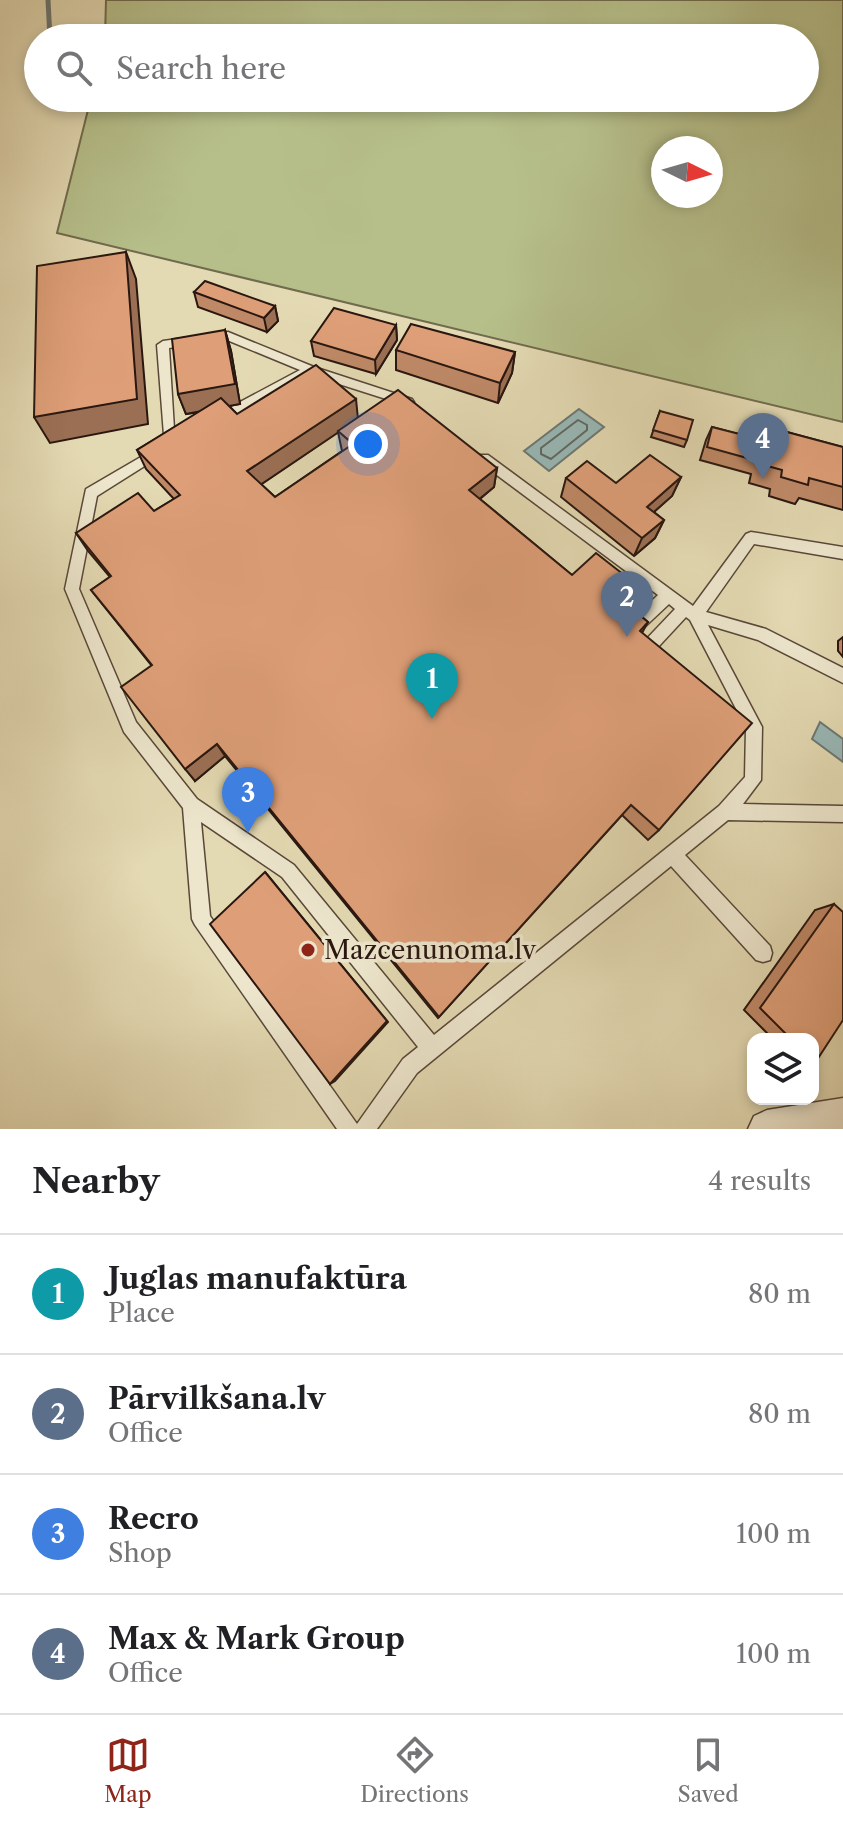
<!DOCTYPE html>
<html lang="en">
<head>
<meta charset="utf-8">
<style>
  body { margin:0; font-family:"Libre Caslon Text",serif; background:#f2f2f2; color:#202124 }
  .controls { position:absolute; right:24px; bottom:24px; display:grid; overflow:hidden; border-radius:16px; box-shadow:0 4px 12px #0003 }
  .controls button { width:72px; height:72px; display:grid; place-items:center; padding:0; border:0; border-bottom:2px solid #e0e0e0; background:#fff; color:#202124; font:40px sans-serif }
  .compass { position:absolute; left:651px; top:136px; width:72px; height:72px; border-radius:50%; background:#fff; box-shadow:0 4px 12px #0003; rotate:95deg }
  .you { position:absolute; left:368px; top:444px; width:28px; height:28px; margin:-20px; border:6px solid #fff; border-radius:50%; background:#1a73e8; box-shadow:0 0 0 12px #1a73e833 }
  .badge { display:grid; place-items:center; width:52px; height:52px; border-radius:50%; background:#8f2418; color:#fff; font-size:26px; font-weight:700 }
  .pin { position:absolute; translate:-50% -66px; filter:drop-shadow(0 2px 4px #0008) }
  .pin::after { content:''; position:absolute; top:42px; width:28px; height:24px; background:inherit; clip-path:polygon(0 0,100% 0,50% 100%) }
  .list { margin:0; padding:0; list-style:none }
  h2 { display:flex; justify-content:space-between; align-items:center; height:104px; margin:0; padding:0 32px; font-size:34px }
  h2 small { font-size:26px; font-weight:400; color:#757577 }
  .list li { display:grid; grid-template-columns:52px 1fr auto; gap:24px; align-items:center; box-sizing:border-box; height:120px; padding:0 32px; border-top:2px solid #e0e0e0 }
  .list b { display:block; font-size:30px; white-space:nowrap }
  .list p { margin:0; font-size:26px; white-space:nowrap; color:#757577 }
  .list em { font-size:26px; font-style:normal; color:#757577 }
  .icon { flex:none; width:44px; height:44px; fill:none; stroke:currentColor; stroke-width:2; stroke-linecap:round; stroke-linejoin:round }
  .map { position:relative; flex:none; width:843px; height:1129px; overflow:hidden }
  .search { position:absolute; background:#fff; box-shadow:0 4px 12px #0003; left:24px; right:24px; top:24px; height:88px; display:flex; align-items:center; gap:20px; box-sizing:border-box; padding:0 28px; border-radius:44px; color:#757577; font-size:30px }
  .sheet { height:584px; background:#fff }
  nav { display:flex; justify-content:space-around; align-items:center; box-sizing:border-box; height:112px; border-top:2px solid #e0e0e0; background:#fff; font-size:22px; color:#757577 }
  nav a { display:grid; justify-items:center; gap:4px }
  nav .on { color:#8f2418 }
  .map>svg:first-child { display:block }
</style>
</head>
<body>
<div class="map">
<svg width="843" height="1129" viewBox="0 0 843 1129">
  <rect width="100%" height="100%" fill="#e3d9b2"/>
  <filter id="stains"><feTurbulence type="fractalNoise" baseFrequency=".0025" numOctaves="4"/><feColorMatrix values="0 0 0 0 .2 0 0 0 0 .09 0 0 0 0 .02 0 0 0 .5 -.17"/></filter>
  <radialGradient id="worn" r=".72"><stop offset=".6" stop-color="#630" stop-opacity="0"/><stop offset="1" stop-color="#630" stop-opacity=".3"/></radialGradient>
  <path fill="#b6bf8a" stroke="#706b4d" stroke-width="2" fill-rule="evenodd" d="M106 0H843V422L57 233 91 98H805V38H105ZM663 148H711V196H663Z"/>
  <g fill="#98b8b6" stroke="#6c7874" stroke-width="2">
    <path d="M579 409 604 427 549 471 524 451Z"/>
    <path d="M820 722 843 739V762L812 739Z"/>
  </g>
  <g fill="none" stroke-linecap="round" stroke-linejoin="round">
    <path stroke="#606863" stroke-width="2" d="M578 420 587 425V430L551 459 541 454V448Z"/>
    <path stroke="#6c7874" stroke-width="5" d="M48 0 50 38"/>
    <defs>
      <g id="lane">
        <path d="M228 332 314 367 412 399 414 402 408 406 311 375 218 424 212 419 214 416 300 370 227 340 169 348 175 445 173 448H165L157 345 163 341Z"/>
        <path d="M158 447 164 452 162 455 97 496 79 589 136 722 197 799 294 865 434 1035 719 806 745 777 746 728 690 620 686 617 647 659 642 661 637 659 634 654 637 649 675 609 669 604 636 635 631 637 626 635 624 630 626 625 658 595 478 461 477 458 478 455H488L693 606 746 534 751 532 843 547V559L754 544 706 612 766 629 843 668V683L758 640 708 625 762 727 761 780 743 804 843 806V822L728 820 685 855 770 946 772 953 770 960 763 962 756 960 671 866 417 1073 377 1129H337L195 925 192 919 183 808 124 732 65 589 86 489ZM201 822 282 877 418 1047 403 1059 357 1124 210 916Z"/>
      </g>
      <path id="street" d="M843 1098V1129H748L754 1116 767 1110Z"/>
    </defs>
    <use href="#lane" stroke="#584838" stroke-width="3"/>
    <use href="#street" stroke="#584838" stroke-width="3"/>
    <use href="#lane" fill="#ede6cd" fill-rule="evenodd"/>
    <use href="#street" fill="#ede6cd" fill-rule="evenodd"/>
  </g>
  <g fill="#bf8967" stroke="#291710" stroke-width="2" fill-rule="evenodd">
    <path d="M194 292 275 306 278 321 267 332 198 307Z"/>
    <path d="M396 325 397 340 376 374 314 356 311 341Z"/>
    <path d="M225 330 231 351 240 404 229 406 237 414 358 417 497 468 494 487 480 499 572 575 647 593 636 612 648 622 642 633 659 830 648 840 622 815 438 1018 225 756 195 781 151 665 91 590 110 577 88 551 76 533 154 511 174 499 146 469 137 450 200 412 186 414 178 394ZM338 432 342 451 275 497 261 484Z"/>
    <path d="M396 350 515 352 512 373 498 403 396 370Z"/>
    <path d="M660 411 687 440 684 447 651 437Z"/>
    <path d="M712 427 761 440 768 427 843 447V510L799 498 795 504 769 496 770 489 749 483 751 474 700 460 706 440Z"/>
    <path d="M681 477 672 496 654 512 664 520 655 538 634 556 561 497 566 478 616 483Z"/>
    <path d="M843 637V657L838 651V641Z"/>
    <path d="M834 904 815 1063H813V1039H773L744 1010 815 910Z"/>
  </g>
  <g fill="#9b6f54" stroke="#291710" stroke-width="2">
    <path d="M126 252 136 279 148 424 50 443 34 417Z"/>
    <path d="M275 306 278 321 267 332 264 318Z"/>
    <path d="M396 325 397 340 376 374 375 360Z"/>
    <path d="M225 330 231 351 240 404 186 414 178 394Z"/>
    <path d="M515 352 512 373 498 403 500 383Z"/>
    <path d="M356 399 358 419 253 490 247 471Z"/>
    <path d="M497 468 494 487 467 509 469 490Z"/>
    <path d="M681 477 672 496 639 525 647 507Z"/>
    <path d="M664 520 655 538 634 556 642 538Z"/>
    <path d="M647 593 638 609 623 624 631 608Z"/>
    <path d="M217 744 225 756 195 781 185 769Z"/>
    <path d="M265 872 388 1022 335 1081 330 1084Z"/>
  </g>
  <g fill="#de9f78" stroke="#291710" stroke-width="2">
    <path d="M126 252 137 399 34 417 37 266Z"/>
    <path d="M205 281 275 306 264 318 194 292Z"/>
    <path d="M334 308 396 325 375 360 311 341Z"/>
    <path d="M411 324 515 352 500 383 396 350Z"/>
    <path d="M225 330 235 384 178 394 172 339Z"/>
    <path d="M316 365 356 399 247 471 275 497 353 444 338 431 398 390 497 468 469 490 572 575 596 553 647 593 631 608 648 622 640 631 752 723 659 830 631 805 439 1017 217 744 185 769 121 687 152 665 91 590 111 576 76 533 138 493 154 511 180 495 137 450 221 398 237 414Z"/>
    <path d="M660 411 693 420 687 440 653 430Z"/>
    <path d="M712 427 763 440 758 461 707 447Z"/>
    <path d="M768 427 843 447V487L809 478 808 485 781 477 782 470 760 464Z"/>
    <path d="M650 455 681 477 647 507 664 520 642 538 566 478 587 461 616 483Z"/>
    <path d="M265 872 387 1021 330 1084 210 924Z"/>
    <path d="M834 904 843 912V1020L815 1063 813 1060V1039H791L760 1008Z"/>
  </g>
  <circle fill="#8f2418" stroke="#ede6cd" stroke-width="3" cx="308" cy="950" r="8"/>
  <g text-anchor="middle" stroke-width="7" stroke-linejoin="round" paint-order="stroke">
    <g font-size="26" fill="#291710" stroke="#ede6cd" text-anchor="start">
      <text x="324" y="959">Mazcenunoma.lv</text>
    </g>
  </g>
  <rect width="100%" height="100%" filter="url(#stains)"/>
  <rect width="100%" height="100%" fill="url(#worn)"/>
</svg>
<div class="controls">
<button><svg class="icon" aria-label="layers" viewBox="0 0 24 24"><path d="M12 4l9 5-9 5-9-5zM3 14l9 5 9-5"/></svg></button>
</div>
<svg class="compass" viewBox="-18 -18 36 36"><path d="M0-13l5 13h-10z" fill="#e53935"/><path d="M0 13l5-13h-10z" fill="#757577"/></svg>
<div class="you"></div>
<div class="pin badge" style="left:432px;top:719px;background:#0f9aa8">1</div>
<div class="pin badge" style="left:627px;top:637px;background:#5c6f8a">2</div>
<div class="pin badge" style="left:248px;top:833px;background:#3f7fe0">3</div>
<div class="pin badge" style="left:763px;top:479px;background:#5c6f8a">4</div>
<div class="search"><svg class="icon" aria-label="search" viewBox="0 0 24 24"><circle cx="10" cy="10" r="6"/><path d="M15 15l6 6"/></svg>Search here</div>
</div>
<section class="sheet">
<h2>Nearby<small>4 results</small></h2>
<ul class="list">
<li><span class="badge" style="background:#0f9aa8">1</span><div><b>Juglas manufaktūra</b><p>Place</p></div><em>80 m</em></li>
<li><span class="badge" style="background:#5c6f8a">2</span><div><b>Pārvilkšana.lv</b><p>Office</p></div><em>80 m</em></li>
<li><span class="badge" style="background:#3f7fe0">3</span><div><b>Recro</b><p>Shop</p></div><em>100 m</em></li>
<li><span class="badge" style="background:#5c6f8a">4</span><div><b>Max &amp; Mark Group</b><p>Office</p></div><em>100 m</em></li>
</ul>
</section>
<nav>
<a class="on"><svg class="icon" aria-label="map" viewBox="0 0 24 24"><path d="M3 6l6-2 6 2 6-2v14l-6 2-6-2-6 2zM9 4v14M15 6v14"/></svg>Map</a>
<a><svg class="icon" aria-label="directions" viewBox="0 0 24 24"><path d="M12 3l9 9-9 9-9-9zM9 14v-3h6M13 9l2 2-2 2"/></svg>Directions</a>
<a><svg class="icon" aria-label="saved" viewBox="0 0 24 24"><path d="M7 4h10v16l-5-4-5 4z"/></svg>Saved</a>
</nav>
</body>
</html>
